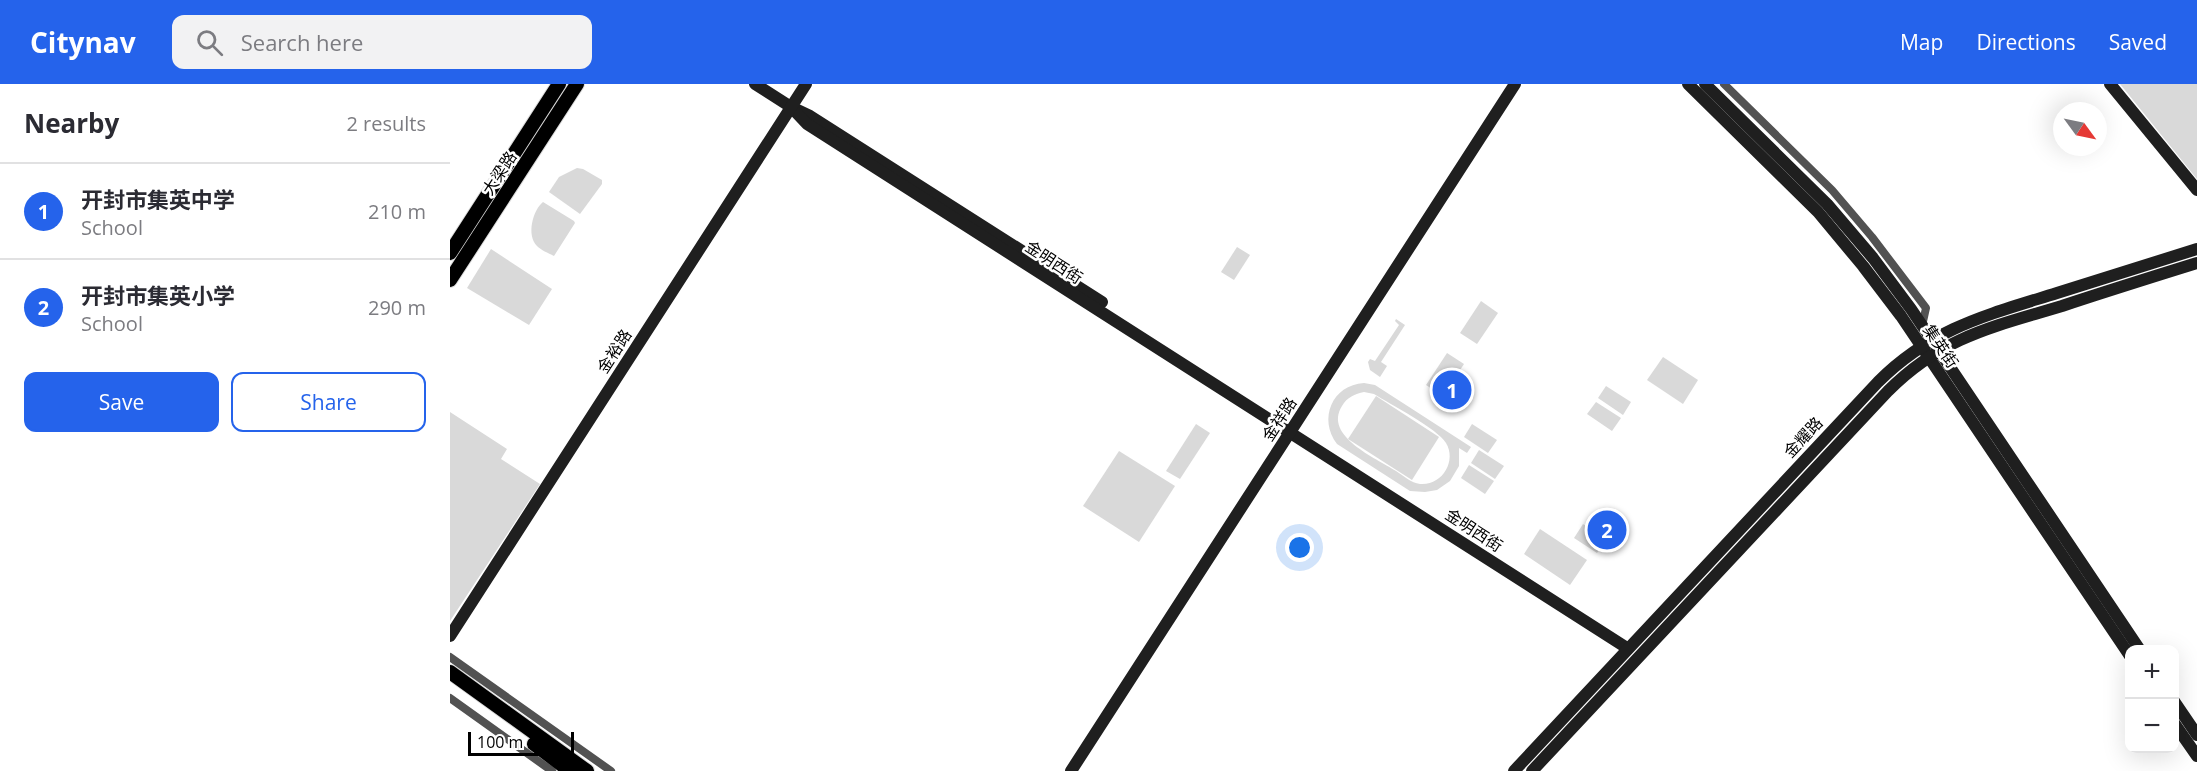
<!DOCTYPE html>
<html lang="en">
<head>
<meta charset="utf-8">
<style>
  body { margin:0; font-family:"Open Sans","Noto Sans SC",sans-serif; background:#f2f2f3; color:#2b2b33 }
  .controls { position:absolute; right:18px; bottom:18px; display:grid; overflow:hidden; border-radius:12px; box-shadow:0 6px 24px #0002 }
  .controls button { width:54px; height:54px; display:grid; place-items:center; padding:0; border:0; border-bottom:2px solid #e1e1e2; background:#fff; color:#2b2b33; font:30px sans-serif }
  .compass { position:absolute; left:1603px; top:18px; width:54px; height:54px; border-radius:50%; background:#fff; box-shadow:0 6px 24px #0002; rotate:123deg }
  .scale { position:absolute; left:18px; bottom:15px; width:106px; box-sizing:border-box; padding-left:6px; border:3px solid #000; border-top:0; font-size:16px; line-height:21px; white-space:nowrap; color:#000; -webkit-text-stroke:4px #fff; paint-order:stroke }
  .you { position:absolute; left:850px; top:464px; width:21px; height:21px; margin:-15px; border:4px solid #fff; border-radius:50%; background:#1a73e8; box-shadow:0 0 0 9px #1a73e833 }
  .badge { display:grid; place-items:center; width:39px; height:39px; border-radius:50%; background:#2563eb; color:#fff; font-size:20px; font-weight:700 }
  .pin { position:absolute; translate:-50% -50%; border:3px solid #fff; box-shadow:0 2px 6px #0006 }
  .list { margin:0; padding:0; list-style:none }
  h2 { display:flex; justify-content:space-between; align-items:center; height:78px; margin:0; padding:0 24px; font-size:26px }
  h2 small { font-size:20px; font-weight:400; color:#7c7c81 }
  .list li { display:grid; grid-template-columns:39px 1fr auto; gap:18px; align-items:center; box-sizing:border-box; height:96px; padding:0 24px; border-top:2px solid #e1e1e2 }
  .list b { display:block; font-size:22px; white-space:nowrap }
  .list p { margin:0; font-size:20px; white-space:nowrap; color:#7c7c81 }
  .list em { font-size:20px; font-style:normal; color:#7c7c81 }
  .actions { display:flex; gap:12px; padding:18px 24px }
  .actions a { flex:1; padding:14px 0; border:2px solid #2563eb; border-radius:12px; text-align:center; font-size:21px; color:#2563eb }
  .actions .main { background:#2563eb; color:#fff }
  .icon { flex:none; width:33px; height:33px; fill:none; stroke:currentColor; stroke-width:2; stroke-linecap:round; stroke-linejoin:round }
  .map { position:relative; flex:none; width:1747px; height:687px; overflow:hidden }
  header { display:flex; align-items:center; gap:36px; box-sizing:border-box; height:84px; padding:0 30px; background:#2563eb; color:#fff }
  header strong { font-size:28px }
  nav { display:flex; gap:33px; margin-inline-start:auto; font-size:21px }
  .search { width:420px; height:54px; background:#f2f2f3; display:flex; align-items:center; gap:15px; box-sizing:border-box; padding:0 21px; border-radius:12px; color:#7c7c81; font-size:22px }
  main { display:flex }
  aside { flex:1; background:#fff }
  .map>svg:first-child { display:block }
</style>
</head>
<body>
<header>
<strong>Citynav</strong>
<div class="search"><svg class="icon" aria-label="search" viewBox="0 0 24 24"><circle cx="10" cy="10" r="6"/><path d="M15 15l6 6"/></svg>Search here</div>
<nav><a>Map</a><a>Directions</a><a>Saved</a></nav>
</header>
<main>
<aside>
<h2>Nearby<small>2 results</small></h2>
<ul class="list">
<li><span class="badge">1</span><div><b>开封市集英中学</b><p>School</p></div><em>210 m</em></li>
<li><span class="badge">2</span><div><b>开封市集英小学</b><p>School</p></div><em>290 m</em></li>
</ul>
<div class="actions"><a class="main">Save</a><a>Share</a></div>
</aside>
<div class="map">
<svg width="1747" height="687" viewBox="0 0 1747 687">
  <rect width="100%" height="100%" fill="#fff"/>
  <g fill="#d9d9d9" fill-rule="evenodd">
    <path d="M1670 0H1747V95Z"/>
    <path d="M127 84 133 85 152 96V100L130 130 99 108 109 93Z"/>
    <path d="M93 118 124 137 125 139 104 172C98 169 91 166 87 162 76 151 83 126 93 118Z"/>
    <path d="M787 163 800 171 784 196 771 188Z"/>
    <path d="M41 165 102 205 79 241 17 204Z"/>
    <path d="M1031 217 1048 229 1027 260 1010 249Z"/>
    <path d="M946 235 955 241 931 278 937 282 930 293 920 286 918 278 920 275 925 277 949 241 945 237Z"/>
    <path d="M997 269 1014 280 993 312 976 301Z"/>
    <path d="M1213 273 1248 296 1233 320 1197 296Z"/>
    <path d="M914 299 925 301 1021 363 1017 369 1009 364V382L1000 397 987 406 975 408 960 407 887 360C868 335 882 301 914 299ZM914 308 924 310C940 320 988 345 996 359 1007 377 992 402 970 400 961 399 954 392 946 387 926 374 873 352 892 322 897 313 905 310 914 308Z"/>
    <path d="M1156 302 1181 318 1173 331 1148 314Z"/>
    <path d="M926 312 989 353 962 396 898 355Z"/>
    <path d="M1146 318 1171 334 1162 347 1137 330Z"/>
    <path d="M0 328 57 365 51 375 90 400 0 537Z"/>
    <path d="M746 340 760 349 730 395 716 387Z"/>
    <path d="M1022 340 1047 356 1038 369 1014 353Z"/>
    <path d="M1029 366 1054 382 1045 395 1021 379Z"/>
    <path d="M669 367 725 402 689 458 633 422Z"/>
    <path d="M1019 381 1044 397 1035 410 1011 394Z"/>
    <path d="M1133 440 1156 456 1147 469 1124 454Z"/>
    <path d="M1090 445 1137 476 1120 501 1074 470Z"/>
  </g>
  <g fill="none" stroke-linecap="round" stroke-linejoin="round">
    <defs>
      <g id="primary">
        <path d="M0 169 109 0"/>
        <path d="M0 196 127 0"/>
        <path d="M0 588 137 687"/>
        <path d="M84 660 120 687"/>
      </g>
    </defs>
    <use href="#primary" stroke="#dbdbdb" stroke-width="16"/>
    <g stroke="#525252" stroke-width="8">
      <path d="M1274 0 1382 106 1422 153 1476 224 1472 242"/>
      <path d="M0 573 161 687"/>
      <path d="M0 614 102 687"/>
    </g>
    <g stroke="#1f1f1f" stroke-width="12">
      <path d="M305 0 341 23 360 32 652 218"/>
      <path d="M1238 0 1368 128 1413 182 1451 232 1680 572"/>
      <path d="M1255 0 1377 120 1423 174 1461 225 1690 566"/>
      <path d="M1660 0 1747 106"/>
      <path d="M341 23 357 40 1177 564"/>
      <path d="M0 552 356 0"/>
      <path d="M1724 617 1747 651"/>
      <path d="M1724 639 1747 672"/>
      <path d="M621 687 1065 0"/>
      <path d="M1064 687 1428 298C1482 244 1537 231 1607 209 1653 195 1700 180 1747 165"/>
      <path d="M1082 687 1438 307C1492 253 1542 243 1612 222 1657 207 1702 193 1747 179"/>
    </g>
    <use href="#primary" stroke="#000" stroke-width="14"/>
  </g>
  <g text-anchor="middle" stroke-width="5" stroke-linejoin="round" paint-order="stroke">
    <g font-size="16" fill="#000" stroke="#fff">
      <text transform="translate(49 89) rotate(-57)" y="6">大梁路</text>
      <text transform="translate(604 178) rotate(33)" y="6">金明西街</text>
      <text transform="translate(1491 262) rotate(56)" y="6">集英街</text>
      <text transform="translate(164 267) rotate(-57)" y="6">金裕路</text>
      <text transform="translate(829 335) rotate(-57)" y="6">金祥路</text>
      <text transform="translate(1353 353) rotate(-47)" y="6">金耀路</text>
      <text transform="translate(1024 446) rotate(33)" y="6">金明西街</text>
    </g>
  </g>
</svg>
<div class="controls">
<button>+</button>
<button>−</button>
</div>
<svg class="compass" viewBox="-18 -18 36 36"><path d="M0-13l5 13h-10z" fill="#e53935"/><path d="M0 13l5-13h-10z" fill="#7c7c81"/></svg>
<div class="scale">100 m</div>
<div class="you"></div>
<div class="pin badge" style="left:1002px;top:306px">1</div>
<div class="pin badge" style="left:1157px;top:446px">2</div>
</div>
</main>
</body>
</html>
